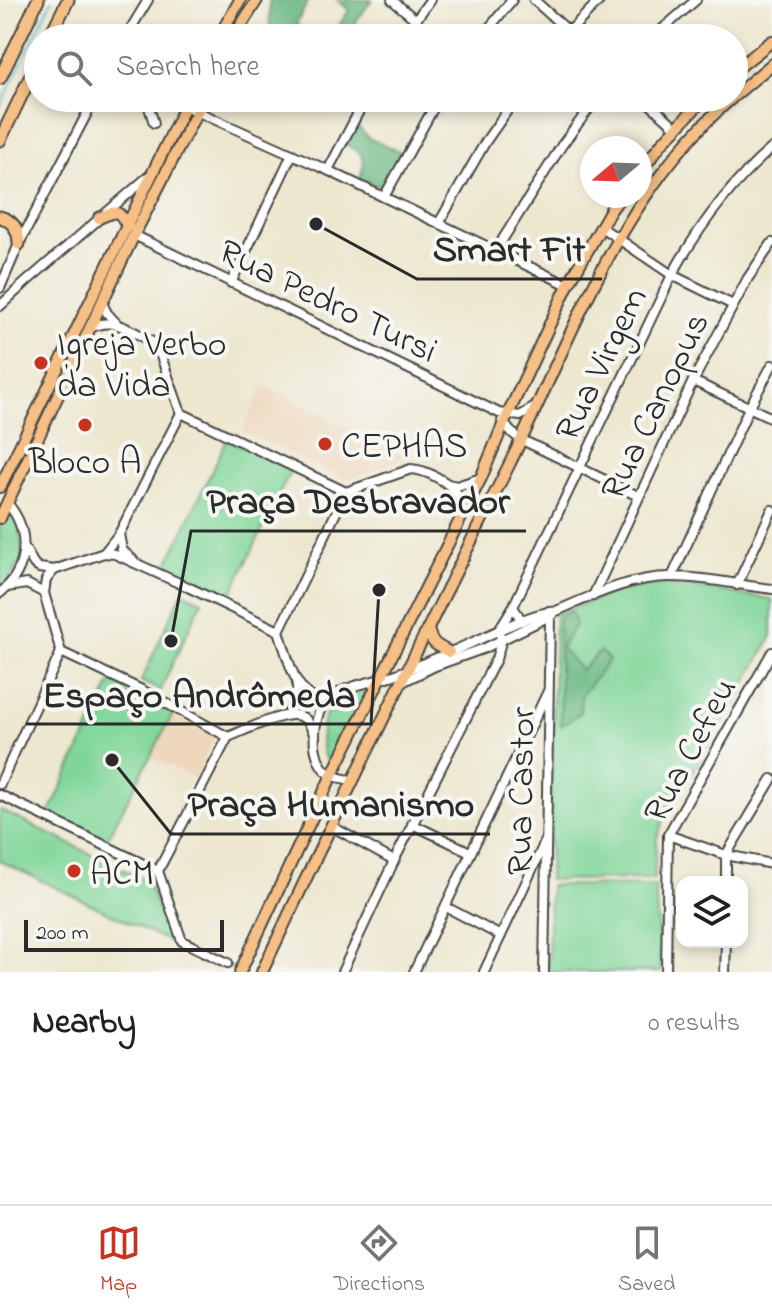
<!DOCTYPE html>
<html lang="en">
<head>
<meta charset="utf-8">
<style>
  body { margin:0; font-family:"Indie Flower",sans-serif; background:#f2f2f2; color:#202124 }
  .controls { position:absolute; right:24px; bottom:24px; display:grid; overflow:hidden; border-radius:16px; box-shadow:0 4px 12px #0003 }
  .controls button { width:72px; height:72px; display:grid; place-items:center; padding:0; border:0; border-bottom:2px solid #e0e0e0; background:#fff; color:#202124; font:40px sans-serif }
  .compass { position:absolute; left:580px; top:136px; width:72px; height:72px; border-radius:50%; background:#fff; box-shadow:0 4px 12px #0003; rotate:251deg }
  .scale { position:absolute; left:24px; bottom:20px; width:200px; box-sizing:border-box; padding-left:8px; border:4px solid #2b2b2b; border-top:0; font-size:22px; line-height:28px; white-space:nowrap; color:#2b2b2b; -webkit-text-stroke:6px #f6f6f2; paint-order:stroke }
  .list { margin:0; padding:0; list-style:none }
  h2 { display:flex; justify-content:space-between; align-items:center; height:104px; margin:0; padding:0 32px; font-size:34px }
  h2 small { font-size:26px; font-weight:400; color:#757577 }
  .icon { flex:none; width:44px; height:44px; fill:none; stroke:currentColor; stroke-width:2; stroke-linecap:round; stroke-linejoin:round }
  .map { position:relative; flex:none; width:772px; height:972px; overflow:hidden }
  .search { position:absolute; background:#fff; box-shadow:0 4px 12px #0003; left:24px; right:24px; top:24px; height:88px; display:flex; align-items:center; gap:20px; box-sizing:border-box; padding:0 28px; border-radius:44px; color:#757577; font-size:30px }
  .sheet { height:232px; background:#fff }
  nav { display:flex; justify-content:space-around; align-items:center; box-sizing:border-box; height:112px; border-top:2px solid #e0e0e0; background:#fff; font-size:22px; color:#757577 }
  nav a { display:grid; justify-items:center; gap:4px }
  nav .on { color:#c8321e }
  .map>svg:first-child { display:block }
</style>
</head>
<body>
<div class="map">
<svg width="772" height="972" viewBox="0 0 772 972">
  <rect width="100%" height="100%" fill="#f6f6f2"/>
  <filter id="ink" filterUnits="userSpaceOnUse"><feTurbulence type="fractalNoise" baseFrequency=".0125" numOctaves="2"/><feDisplacementMap in="SourceGraphic" scale="16" xChannelSelector="R" yChannelSelector="G"/><feConvolveMatrix kernelMatrix="1 2 1 2 8 2 1 2 1" color-interpolation-filters="sRGB"/></filter>
  <filter id="wash" filterUnits="userSpaceOnUse"><feTurbulence type="fractalNoise" baseFrequency=".006" numOctaves="4" result="noise"/><feDisplacementMap in="SourceGraphic" scale="32" xChannelSelector="R" yChannelSelector="G"/><feGaussianBlur stdDeviation="1.8" result="paint"/><feColorMatrix in="noise" values="0 0 0 0 0 0 0 0 0 0 0 0 0 0 0 0 0 1.4 0 .05"/><feComposite in="paint" operator="in"/></filter>
  <g filter="url(#wash)">
    <rect width="100%" height="100%" fill="#ede7cf"/>
    <g fill="#eed7bb">
      <path d="M263 385 408 457 346 480 242 431Z"/>
      <path d="M172 716 215 736 195 778 152 758Z"/>
    </g>
    <g fill="#80d699" stroke="#568062" stroke-width="2">
      <path d="M227 439 291 470 229 599 165 569Z"/>
      <path d="M7 503 18 518 23 558 0 593V518Z"/>
      <path d="M655 585 691 587 772 599V636L734 704 665 817 657 838 654 879 549 880 555 614 623 590Z"/>
      <path d="M182 592 202 601 160 691 141 681Z"/>
      <path d="M112 680 175 710 106 841 49 814Z"/>
      <path d="M351 690H363L367 694 332 766 323 754 321 739 323 722 333 701Z"/>
      <path d="M0 810 147 881 172 943 0 861Z"/>
      <path d="M550 885 655 886 661 972H548Z"/>
    </g>
    <g fill="#68b781" stroke="#4a7156" stroke-width="2">
      <path d="M269 0H309L296 24 306 33 304 38H270Z"/>
      <path d="M337 0H372L344 38H331L349 10Z"/>
      <path d="M357 126 370 139 404 153 386 188 359 181 364 163 360 153 345 143Z"/>
      <path d="M571 611 576 623 561 648 581 670 600 651 609 660 581 696 580 713 561 726 558 618Z"/>
    </g>
    <g fill="none" stroke-linecap="round" stroke-linejoin="round">
      <path stroke="#4fb7cd" stroke-width="2" d="M0 107 52 0"/>
    </g>
  </g>
  <g filter="url(#ink)">
    <g fill="none" stroke-linecap="round" stroke-linejoin="round">
      <defs>
        <g id="minor">
          <path d="M392 0 416 20"/>
          <path d="M534 0 576 38"/>
          <path d="M125 38 148 0"/>
          <path d="M403 38 430 0"/>
          <path d="M481 38 512 0"/>
          <path d="M563 38 600 0"/>
          <path d="M652 38 696 0"/>
          <path d="M146 98 154 123"/>
          <path d="M643 98 677 128"/>
          <path d="M185 106 325 169 568 285"/>
          <path d="M328 170 366 98"/>
          <path d="M384 197 439 98"/>
          <path d="M439 223 486 141 516 98"/>
          <path d="M601 227 672 275 733 305"/>
          <path d="M134 235 499 413 520 416 537 406"/>
          <path d="M496 250 562 145 597 98"/>
          <path d="M231 283 292 154"/>
          <path d="M0 288 19 244 95 98"/>
          <path d="M102 303 107 313 117 324"/>
          <path d="M0 306 26 282 150 175"/>
          <path d="M91 328C112 315 135 333 154 343L158 348 181 413 346 492 411 469C426 470 451 482 458 496 461 502 461 510 462 516"/>
          <path d="M693 381 772 418"/>
          <path d="M502 421 511 432 520 439 638 496"/>
          <path d="M448 484 457 486 481 478"/>
          <path d="M119 534 122 550 133 560"/>
          <path d="M24 547 34 564 39 568 54 570 104 553 115 554 190 588 279 631C289 659 292 693 324 703"/>
          <path d="M104 553 119 534 181 413"/>
          <path d="M672 577 749 408 772 365"/>
          <path d="M737 585 772 510"/>
          <path d="M7 587 27 584 44 593 61 652 142 690 228 737C244 731 285 710 300 716 309 719 311 728 315 736"/>
          <path d="M0 593C29 570 31 530 7 503"/>
          <path d="M44 593 46 580 54 570"/>
          <path d="M593 596 693 381 748 278 772 243"/>
          <path d="M522 621 513 607 672 275C698 228 731 183 772 148"/>
          <path d="M279 631 346 492"/>
          <path d="M400 683 435 666 485 648 552 615"/>
          <path d="M288 714 297 698V684"/>
          <path d="M353 780C334 778 322 774 317 755 312 741 315 712 326 702 345 684 372 683 394 675 423 664 452 652 480 639 496 632 538 610 554 612 592 596 631 576 673 577 706 577 739 585 772 589"/>
          <path d="M0 784 61 652"/>
          <path d="M0 795 158 871 182 941 228 963"/>
          <path d="M412 824 470 852"/>
          <path d="M331 826 394 861"/>
          <path d="M668 835 726 855 772 864"/>
          <path d="M158 871 228 737"/>
          <path d="M726 882V855L772 779"/>
          <path d="M446 907 501 936"/>
          <path d="M342 972 394 861 496 659 502 639 498 631 513 607"/>
          <path d="M414 972 548 691"/>
          <path d="M484 972 545 842"/>
          <path d="M544 972 550 617 549 611"/>
          <path d="M666 972 668 835 772 652"/>
          <path d="M725 972 726 942"/>
        </g>
        <g id="major">
          <path d="M218 38 240 0"/>
          <path d="M233 38 257 0"/>
          <path d="M734 71 772 41"/>
          <path d="M734 96 772 64"/>
          <path d="M640 172 662 143 705 98"/>
          <path d="M99 218C118 210 118 209 128 227"/>
          <path d="M0 487 189 98"/>
          <path d="M0 518 134 235 204 98"/>
          <path d="M428 628C431 644 436 645 449 652"/>
          <path d="M240 972 331 777 481 478 503 425 568 285 610 211 621 196"/>
          <path d="M262 972C341 802 425 634 508 467 572 338 619 194 732 98"/>
        </g>
        <g id="highway">
          <path d="M49 38 68 0"/>
          <path d="M0 78 38 0"/>
          <path d="M0 140 38 61"/>
          <path d="M0 217C14 221 19 231 19 244"/>
        </g>
      </defs>
      <use href="#minor" stroke="#484744" stroke-width="12"/>
      <use href="#major" stroke="#484744" stroke-width="14"/>
      <use href="#highway" stroke="#484744" stroke-width="15"/>
      <use href="#minor" stroke="#fff" stroke-width="8"/>
      <use href="#major" stroke="#f5bf86" stroke-width="10"/>
      <use href="#highway" stroke="#f5bf86" stroke-width="11"/>
    </g>
  </g>
  <g fill="#c8321e" stroke="#f6f6f2" stroke-width="3">
    <circle cx="41" cy="363" r="8"/>
    <circle cx="85" cy="425" r="8"/>
    <circle cx="325" cy="444" r="8"/>
    <circle cx="74" cy="871" r="8"/>
  </g>
  <g text-anchor="middle" stroke-width="8" stroke-linejoin="round" paint-order="stroke">
    <g font-size="36" fill="#2b2b2b" stroke="#f6f6f2">
      <text transform="translate(329 299) rotate(26)" y="13">Rua Pedro Tursi</text>
      <text transform="translate(599 363) rotate(-64)" y="13">Rua Virgem</text>
      <text transform="translate(653 405) rotate(-64)" y="13">Rua Canopus</text>
      <text transform="translate(688 749) rotate(-62)" y="13">Rua Cefeu</text>
      <text transform="translate(519 791) rotate(-89)" y="13">Rua Castor</text>
    </g>
    <g font-size="36" fill="#2b2b2b" stroke="#f6f6f2" text-anchor="start">
      <text x="57" y="355">Igreja Verbo<tspan x="57" dy="41">da Vida</tspan></text>
      <text x="341" y="457">CEPHAS</text>
      <text x="85" y="473" text-anchor="middle">Bloco A</text>
      <text x="90" y="884">ACM</text>
    </g>
  </g>
  <path fill="none" stroke="#2b2b2b" stroke-width="3" d="M316 224L417 279H602M171 641L191 531H526M379 590L371 724H26M112 760L171 834H490"/>
  <g fill="#2b2b2b" stroke="#f6f6f2" stroke-width="3">
    <circle cx="316" cy="224" r="8"/>
    <circle cx="171" cy="641" r="8"/>
    <circle cx="379" cy="590" r="8"/>
    <circle cx="112" cy="760" r="8"/>
  </g>
  <g font-size="38" text-anchor="middle" font-weight="bold" fill="#2b2b2b" stroke="#f6f6f2" stroke-width="8" stroke-linejoin="round" paint-order="stroke">
    <text x="509" y="261">Smart Fit</text>
    <text x="358" y="513">Praça Desbravador</text>
    <text x="199" y="707">Espaço Andrômeda</text>
    <text x="331" y="816">Praça Humanismo</text>
  </g>
</svg>
<div class="controls">
<button><svg class="icon" aria-label="layers" viewBox="0 0 24 24"><path d="M12 4l9 5-9 5-9-5zM3 14l9 5 9-5"/></svg></button>
</div>
<svg class="compass" viewBox="-18 -18 36 36"><path d="M0-13l5 13h-10z" fill="#e53935"/><path d="M0 13l5-13h-10z" fill="#757577"/></svg>
<div class="scale">200 m</div>
<div class="search"><svg class="icon" aria-label="search" viewBox="0 0 24 24"><circle cx="10" cy="10" r="6"/><path d="M15 15l6 6"/></svg>Search here</div>
</div>
<section class="sheet">
<h2>Nearby<small>0 results</small></h2>
<ul class="list">
</ul>
</section>
<nav>
<a class="on"><svg class="icon" aria-label="map" viewBox="0 0 24 24"><path d="M3 6l6-2 6 2 6-2v14l-6 2-6-2-6 2zM9 4v14M15 6v14"/></svg>Map</a>
<a><svg class="icon" aria-label="directions" viewBox="0 0 24 24"><path d="M12 3l9 9-9 9-9-9zM9 14v-3h6M13 9l2 2-2 2"/></svg>Directions</a>
<a><svg class="icon" aria-label="saved" viewBox="0 0 24 24"><path d="M7 4h10v16l-5-4-5 4z"/></svg>Saved</a>
</nav>
</body>
</html>
